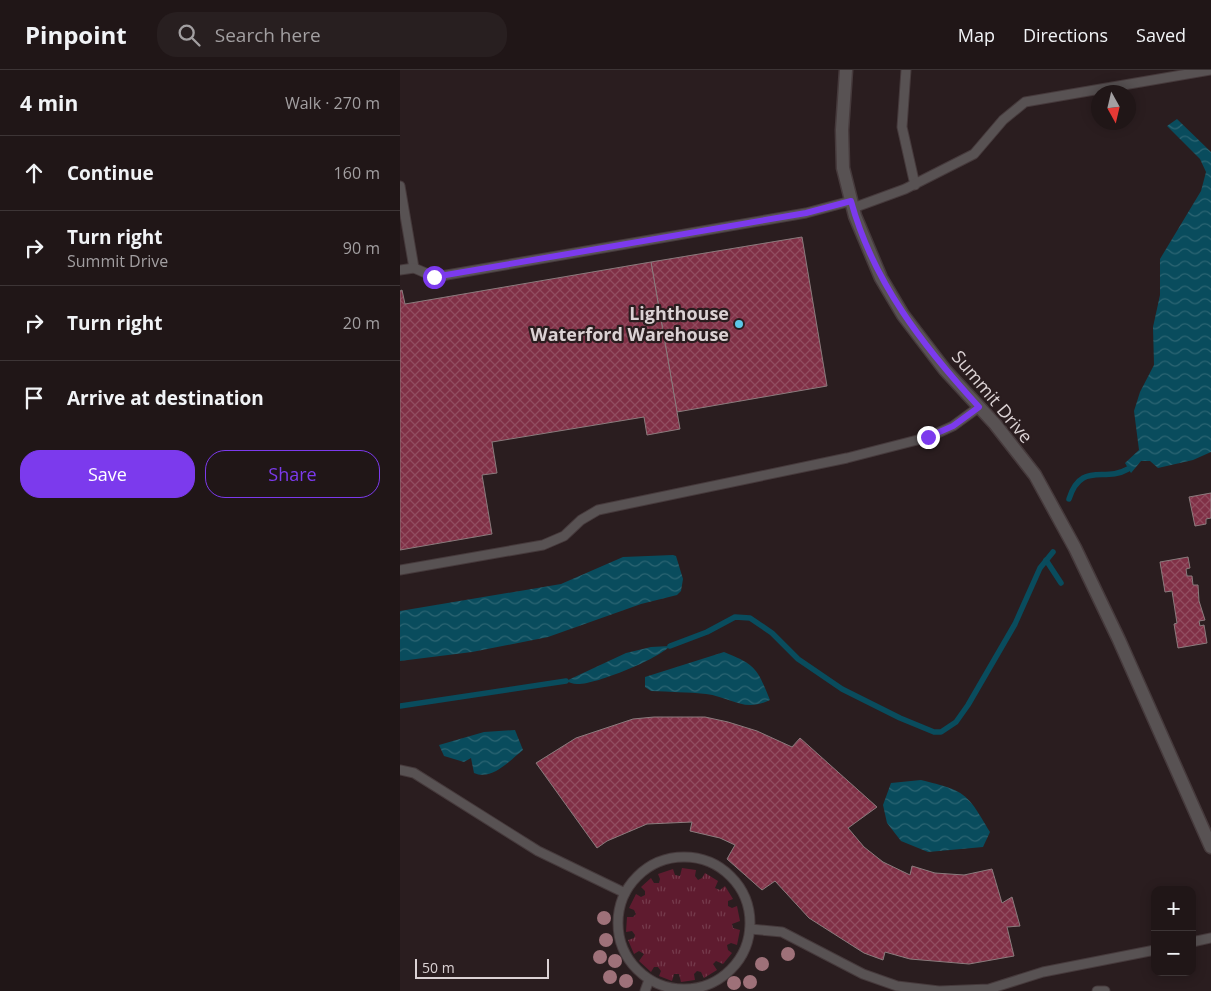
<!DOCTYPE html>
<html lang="en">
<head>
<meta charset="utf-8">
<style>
  body { margin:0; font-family:"Open Sans",sans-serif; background:#281f20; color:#f1f3f6 }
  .controls { position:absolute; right:15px; bottom:15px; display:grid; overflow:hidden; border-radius:10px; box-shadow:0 2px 12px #0003 }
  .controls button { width:45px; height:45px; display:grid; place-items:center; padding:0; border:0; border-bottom:1px solid #3d3536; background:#201617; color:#f1f3f6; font:25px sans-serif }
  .compass { position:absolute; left:691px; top:15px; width:45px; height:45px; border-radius:50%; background:#201617; box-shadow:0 2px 12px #0003; rotate:172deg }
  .scale { position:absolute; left:15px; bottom:12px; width:134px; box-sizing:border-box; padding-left:5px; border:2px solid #dbd2d4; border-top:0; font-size:14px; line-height:18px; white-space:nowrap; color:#dbd2d4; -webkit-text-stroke:4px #2a1d1f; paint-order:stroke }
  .stop { position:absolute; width:15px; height:15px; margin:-11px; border:4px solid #7c3aed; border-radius:50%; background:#fff }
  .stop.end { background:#7c3aed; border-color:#fff; box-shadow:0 1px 5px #0008 }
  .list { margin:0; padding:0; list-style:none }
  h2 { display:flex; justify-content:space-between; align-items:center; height:65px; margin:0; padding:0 20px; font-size:21px }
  h2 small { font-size:16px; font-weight:400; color:#a29fa1 }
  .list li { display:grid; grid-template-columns:32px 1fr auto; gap:15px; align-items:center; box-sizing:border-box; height:75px; padding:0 20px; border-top:1px solid #3d3536 }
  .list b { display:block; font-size:19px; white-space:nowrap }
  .list p { margin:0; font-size:16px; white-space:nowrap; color:#a29fa1 }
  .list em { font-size:16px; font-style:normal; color:#a29fa1 }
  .actions { display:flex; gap:10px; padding:15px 20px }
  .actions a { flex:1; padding:11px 0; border:1px solid #7c3aed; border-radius:20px; text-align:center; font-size:18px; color:#7c3aed }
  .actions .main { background:#7c3aed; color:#fff }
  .icon { flex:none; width:28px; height:28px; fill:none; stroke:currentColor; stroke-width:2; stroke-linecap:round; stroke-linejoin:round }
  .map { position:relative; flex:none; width:811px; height:921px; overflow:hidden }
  header { display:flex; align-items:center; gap:30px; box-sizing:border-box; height:70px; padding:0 25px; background:#201617; border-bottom:1px solid #3d3536 }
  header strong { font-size:24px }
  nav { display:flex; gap:28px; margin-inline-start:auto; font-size:18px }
  .search { width:350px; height:45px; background:#281f20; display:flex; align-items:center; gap:12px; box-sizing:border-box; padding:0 18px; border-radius:20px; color:#a29fa1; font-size:19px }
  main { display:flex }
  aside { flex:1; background:#201617 }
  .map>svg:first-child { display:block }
</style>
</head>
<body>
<header>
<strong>Pinpoint</strong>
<div class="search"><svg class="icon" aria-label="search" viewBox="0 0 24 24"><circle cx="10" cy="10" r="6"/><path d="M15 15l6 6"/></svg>Search here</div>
<nav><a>Map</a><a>Directions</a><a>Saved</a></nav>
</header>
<main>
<aside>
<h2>4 min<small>Walk · 270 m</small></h2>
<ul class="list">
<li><svg class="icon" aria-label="ahead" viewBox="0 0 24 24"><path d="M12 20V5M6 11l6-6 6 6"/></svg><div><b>Continue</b></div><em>160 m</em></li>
<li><svg class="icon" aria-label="right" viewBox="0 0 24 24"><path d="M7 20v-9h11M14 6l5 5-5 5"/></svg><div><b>Turn right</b><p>Summit Drive</p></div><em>90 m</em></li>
<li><svg class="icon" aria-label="right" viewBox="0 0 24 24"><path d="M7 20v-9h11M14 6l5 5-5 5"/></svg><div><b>Turn right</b></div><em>20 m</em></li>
<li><svg class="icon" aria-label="arrive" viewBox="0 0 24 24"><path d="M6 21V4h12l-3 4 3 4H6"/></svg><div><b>Arrive at destination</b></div></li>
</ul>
<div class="actions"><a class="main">Save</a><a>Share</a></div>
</aside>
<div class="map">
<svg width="811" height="921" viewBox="0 0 811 921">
  <defs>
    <pattern id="grass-tufts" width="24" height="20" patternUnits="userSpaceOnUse" patternTransform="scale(1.25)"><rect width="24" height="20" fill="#5f1b2f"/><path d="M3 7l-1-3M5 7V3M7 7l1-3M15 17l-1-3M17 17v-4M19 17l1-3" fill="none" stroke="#753b4c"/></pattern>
    <pattern id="water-waves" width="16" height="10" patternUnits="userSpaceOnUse" patternTransform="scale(1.25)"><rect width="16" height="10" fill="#094c5d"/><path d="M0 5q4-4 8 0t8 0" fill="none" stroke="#2c6573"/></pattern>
    <pattern id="building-cross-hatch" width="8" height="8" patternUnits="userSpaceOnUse" patternTransform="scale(1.25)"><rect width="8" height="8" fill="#803046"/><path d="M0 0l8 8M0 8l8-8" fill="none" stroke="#914d60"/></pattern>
  </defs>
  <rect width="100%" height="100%" fill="#2a1d1f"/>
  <path fill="url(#grass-tufts)" d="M282 798 296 800 295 806 298 810 302 808 305 803 318 811 315 818 320 820 325 816 333 829 328 831V836L332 838 337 836 340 851 332 854 333 858 340 860 337 875 331 873 327 875 328 880 332 883 323 894 316 891 313 894 317 900 304 908 301 902 297 901 294 904 295 910 281 912 279 904H274L272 911 259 906 261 901 258 897H254L251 902 239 891 244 884 239 881 234 884 228 870 234 868 235 865 232 861 226 862 227 847H233L236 844 234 840 229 838 236 824 241 827 245 825V821L241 817 251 808 254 813H259L260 809 258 804 273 799 275 805 280 806Z"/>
  <g fill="url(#water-waves)">
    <path d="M777 49 811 82V382L793 390 758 398 750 391H741L731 403 725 393 739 380 734 341 740 322 754 295 753 257 760 225V189L801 121 806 102 800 89 767 56Z"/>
    <path d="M273 485 276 486 283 509 281 521 277 525 241 534 148 567 72 582 0 591V541L161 514 223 487Z"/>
    <path d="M270 576C258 589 195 615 177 614 173 614 169 612 166 611L226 583 251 577Z"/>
    <path d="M324 582C356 595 357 598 370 630 344 643 331 627 306 624 288 622 270 622 251 621L245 617V607Z"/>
    <path d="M115 660 123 680C109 691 92 711 74 703L71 688 64 692 44 686 39 675 84 662Z"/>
    <path d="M521 710C566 721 567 723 590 762L583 777 528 782 501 771 487 753 483 735 491 713Z"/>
  </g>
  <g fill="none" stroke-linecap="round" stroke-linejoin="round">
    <g stroke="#094c5d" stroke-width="5.5">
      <path d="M669 429C681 391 704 413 728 399"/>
      <path d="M646 490 661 513"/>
      <path d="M270 576 307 562 335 547 350 548 372 563 398 589 442 619 500 648 534 662H541L556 652 568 635 615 554 640 498 653 482"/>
      <path d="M0 636 166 611"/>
    </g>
  </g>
  <g fill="url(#building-cross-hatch)" stroke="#8b7b7d">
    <path d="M402 167 427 316 277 342 251 192Z"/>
    <path d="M251 192 280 359 247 365 244 347 92 372 97 403 82 405 92 464 0 480V221L2 220 5 234Z"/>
    <path d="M811 423V448L806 449V454L795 456 789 427Z"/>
    <path d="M788 487 790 498 786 499 787 506H792L793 515H798L799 531 805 550 799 551 800 556 804 555 807 573 778 578 774 554 777 553 772 521 765 522 760 492Z"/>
    <path d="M254 647H305L328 652 357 661 392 677 400 668 477 737 448 758 464 777 483 792 510 805 512 796 535 803 564 805 592 799 602 833 612 827 620 856 607 857 614 886 569 894 510 889 485 882 483 890 464 883 409 848 375 811 362 820 327 789 335 775 320 768 290 761 292 752 247 754 207 771 197 778 136 693 176 668 233 649Z"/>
  </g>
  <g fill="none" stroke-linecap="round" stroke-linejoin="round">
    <defs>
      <g id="lane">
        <path d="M506 0 502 57 515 115"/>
        <path d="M0 116 14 198"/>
        <path d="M453 138 505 119 574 84 603 50 625 32 811 0"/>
        <path d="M0 200 14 198 35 207 406 143 451 131"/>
        <path d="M0 500 143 475 164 466 181 450 198 440 447 388 529 367 553 356 579 337"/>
        <path d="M0 700 14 703 138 781 225 823"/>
        <circle cx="284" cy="853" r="66"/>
        <path d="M350 859 382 862 463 904 497 916 539 921 589 919 643 902 755 880"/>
        <path d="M792 872 811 868"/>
        <path d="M245 921 249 910"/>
        <path d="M697 921H705"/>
      </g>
      <path id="street" d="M446 0 442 60 443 98 455 146 481 208 503 245 545 300 595 354 635 405 675 478 719 570 811 777"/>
    </defs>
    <use href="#lane" stroke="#463a3c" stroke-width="11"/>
    <use href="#street" stroke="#463a3c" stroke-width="15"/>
    <use href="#lane" stroke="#585253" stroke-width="9"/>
    <use href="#street" stroke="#585253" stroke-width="12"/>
  </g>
  <g fill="#9e7179">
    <circle cx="204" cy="848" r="7"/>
    <circle cx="206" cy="870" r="7"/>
    <circle cx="388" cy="884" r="7"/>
    <circle cx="200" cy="887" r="7"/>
    <circle cx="215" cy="891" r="7"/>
    <circle cx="362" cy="894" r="7"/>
    <circle cx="210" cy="907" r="7"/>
    <circle cx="226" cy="911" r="7"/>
    <circle cx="350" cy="912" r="7"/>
    <circle cx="334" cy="913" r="7"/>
  </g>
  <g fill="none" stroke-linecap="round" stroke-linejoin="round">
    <path stroke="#7c3aed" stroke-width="6" d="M34 207 406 143 451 131C473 212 523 276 579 337L553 356 528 367"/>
  </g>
  <circle fill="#5cc7e7" stroke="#2a1d1f" stroke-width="2" cx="339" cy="254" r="5"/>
  <g text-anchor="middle" stroke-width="4.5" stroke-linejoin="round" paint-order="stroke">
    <g font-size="18" font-weight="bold" fill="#dbd2d4" stroke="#2a1d1f" text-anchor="end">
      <text x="329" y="250">Lighthouse<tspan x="329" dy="21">Waterford Warehouse</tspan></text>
    </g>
    <g font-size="18" fill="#dbd2d4" stroke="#2a1d1f">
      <text transform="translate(592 327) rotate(50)" y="6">Summit Drive</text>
    </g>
  </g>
</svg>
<div class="controls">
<button>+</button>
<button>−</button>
</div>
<svg class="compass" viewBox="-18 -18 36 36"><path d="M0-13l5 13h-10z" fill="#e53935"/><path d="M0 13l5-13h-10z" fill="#a29fa1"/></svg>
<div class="scale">50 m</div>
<div class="stop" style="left:34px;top:207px"></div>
<div class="stop end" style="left:528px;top:367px"></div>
</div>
</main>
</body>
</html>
